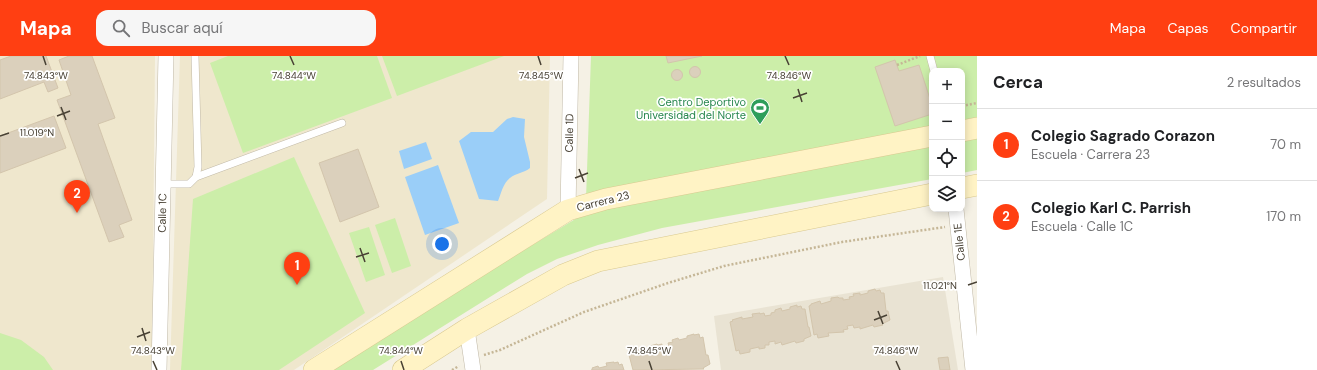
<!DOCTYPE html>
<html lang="es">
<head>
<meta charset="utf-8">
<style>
  body { margin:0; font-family:"DM Sans",sans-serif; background:#f6f6f6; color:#202124 }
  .controls { position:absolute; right:12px; top:12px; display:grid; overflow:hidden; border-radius:8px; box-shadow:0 2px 10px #0003 }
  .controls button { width:36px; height:36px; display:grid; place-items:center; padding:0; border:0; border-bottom:1px solid #e0e0e0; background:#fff; color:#202124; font:20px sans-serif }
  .you { position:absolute; left:442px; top:188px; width:14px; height:14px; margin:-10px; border:3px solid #fff; border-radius:50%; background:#1a73e8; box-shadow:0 0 0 6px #1a73e833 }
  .badge { display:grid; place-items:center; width:26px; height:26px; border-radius:50%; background:#ff3f12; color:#fff; font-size:13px; font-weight:700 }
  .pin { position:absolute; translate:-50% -33px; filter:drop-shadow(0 1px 2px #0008) }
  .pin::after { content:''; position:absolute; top:21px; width:14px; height:12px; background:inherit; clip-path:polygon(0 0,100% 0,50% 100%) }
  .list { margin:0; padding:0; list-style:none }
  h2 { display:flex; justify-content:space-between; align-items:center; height:52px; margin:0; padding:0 16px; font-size:17px }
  h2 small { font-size:13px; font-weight:400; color:#757577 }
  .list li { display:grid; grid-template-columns:26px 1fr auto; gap:12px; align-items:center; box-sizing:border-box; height:72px; padding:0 16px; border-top:1px solid #e0e0e0 }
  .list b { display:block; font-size:15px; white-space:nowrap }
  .list p { margin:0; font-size:13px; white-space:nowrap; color:#757577 }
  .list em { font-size:13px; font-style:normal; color:#757577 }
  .icon { flex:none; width:22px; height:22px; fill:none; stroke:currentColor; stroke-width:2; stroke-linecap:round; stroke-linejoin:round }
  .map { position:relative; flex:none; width:977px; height:314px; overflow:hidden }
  header { display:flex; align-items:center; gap:24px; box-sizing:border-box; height:56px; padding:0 20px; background:#ff3f12; color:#fff }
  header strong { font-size:19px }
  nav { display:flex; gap:22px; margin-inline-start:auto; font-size:14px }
  .search { width:280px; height:36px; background:#f6f6f6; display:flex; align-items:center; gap:10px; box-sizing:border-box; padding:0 14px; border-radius:12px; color:#757577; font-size:15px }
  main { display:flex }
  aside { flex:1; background:#fff }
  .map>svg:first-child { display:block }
</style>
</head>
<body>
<header>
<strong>Mapa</strong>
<div class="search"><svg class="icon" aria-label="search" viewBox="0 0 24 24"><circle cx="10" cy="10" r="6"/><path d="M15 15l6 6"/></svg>Buscar aquí</div>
<nav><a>Mapa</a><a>Capas</a><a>Compartir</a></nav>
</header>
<main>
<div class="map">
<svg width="977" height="314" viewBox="0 0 977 314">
  <rect width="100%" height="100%" fill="#f5f1e5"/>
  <path fill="#e9e3d3" d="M943 221 958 314H721L714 260Z"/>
  <g fill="#efe7cd">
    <path d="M0 0H155L152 314H0Z"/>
    <path d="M180 0H550L547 143 294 314H170Z"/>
  </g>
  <g fill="#cceea9">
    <path d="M228 0H377L392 42 243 97 210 7Z"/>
    <path d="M382 0H504L397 40Z"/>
    <path d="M591 0H977V63L962 66V15H932V72L586 143Z"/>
    <path d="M977 79V114L962 117V82Z"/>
    <path d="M932 87V123L662 172 598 189 557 203 527 218 373 314H333L486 217 577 162 634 142Z"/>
    <path d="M294 101 365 257 279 314H181L193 143Z"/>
    <path d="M395 162 411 210 392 217 375 169Z"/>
    <path d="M369 171 385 219 366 226 349 177Z"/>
    <path d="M0 277 21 284 44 301 53 314H0Z"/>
  </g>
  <g fill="#9acef8">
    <path d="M513 61 525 63 524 81 530 106V112C524 117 516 117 510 122 503 127 501 138 498 145L479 143 459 85 471 76H493L507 63Z"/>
    <path d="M426 86 432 103 404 113 399 95Z"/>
    <path d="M438 109 459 167 425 179 405 121Z"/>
  </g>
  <g fill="#dbd0bc" stroke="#d3c5ac">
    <path d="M11 0H46L58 32 48 36 44 26 0 43V4Z"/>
    <path d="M69 0H92L115 62 98 68 132 164 119 169 124 181 109 186 57 44 71 39 59 4Z"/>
    <path d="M666 0H702L668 7Z"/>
    <path d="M895 4 899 15 919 9 932 49V58L895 70 875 11Z"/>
    <circle cx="695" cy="16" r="5.5"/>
    <circle cx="677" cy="19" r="5.5"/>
    <path d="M54 60 66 92 0 117V80Z"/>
    <path d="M358 93 379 151 340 166 319 107Z"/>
    <path d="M875 233 876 235 880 234 881 237H884L886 255H888L890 264 882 268 883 269 874 271 873 269 860 273V271L854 272 853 269 847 270 848 273 843 274 844 276 828 277 829 280 818 282 817 278 814 279 809 250 811 249V248L820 245 821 248 831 245V242L838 241 839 242H843V244L850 243 849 241 854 240 853 238 860 237V239L868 237V235Z"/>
    <path d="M797 249V251L801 250 802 253H805L808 271H809L811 280 804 283V285L796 287 795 285 782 289 781 286 775 288V285L769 286V289H765V292L759 293V291L750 293V296L740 298 739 294 736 295 730 266 733 265 732 264 742 261V263L753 261 752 258 760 257V258L764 257 765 260 771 259V257L775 256V254L781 252 782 255 790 253V251Z"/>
    <path d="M694 278V279L699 278 700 282 703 281 706 299H708L710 308 703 312 704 313 633 314 629 299 631 298 630 297 640 293V296L651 293 650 290 657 288 658 289 662 288V291L669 290 668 287 673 286 672 284 678 282 679 284 687 282V280Z"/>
    <path d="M948 301 950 314H940L938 302Z"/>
    <path d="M614 306V307L618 306 619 309 622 308 624 314H591H593L592 312 598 310 599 312 607 310 606 307Z"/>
  </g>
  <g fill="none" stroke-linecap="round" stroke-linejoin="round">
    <defs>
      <g id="service">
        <path d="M930 0 934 15"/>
        <path d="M196 121 342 67"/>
        <path d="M163 128H189L196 121 198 111 195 0"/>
      </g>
      <g id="minor">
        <path d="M956 153 973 314"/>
        <path d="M568 154 571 0"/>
        <path d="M467 273 473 314"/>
        <path d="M159 314 166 0"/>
      </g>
      <g id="secondary">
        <path d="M962 75 977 72"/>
        <path d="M962 132 977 129"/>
        <path d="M314 314 568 154 606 143 932 80"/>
        <path d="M403 314 467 273 563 219 598 205 932 138"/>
      </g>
    </defs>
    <use href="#service" stroke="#c1b9a7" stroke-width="8"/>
    <use href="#minor" stroke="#c1b9a7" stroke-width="16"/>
    <use href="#secondary" stroke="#d9c990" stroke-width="22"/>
    <g stroke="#c5b696" stroke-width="2.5" stroke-dasharray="2 2" stroke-linecap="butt">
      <path d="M897 9 920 0"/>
      <path d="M930 24 932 34"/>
      <path d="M962 50 977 47"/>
      <path d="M484 299 500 294 584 256 668 227 724 210 842 186 945 171"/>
      <path d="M452 314 459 310"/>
    </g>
    <use href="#service" stroke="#fff" stroke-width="7"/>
    <use href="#minor" stroke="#fff" stroke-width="15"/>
    <use href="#secondary" stroke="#fff3c5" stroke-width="21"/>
  </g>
  <path fill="none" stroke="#484134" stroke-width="1.5" d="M43 0 46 9M290 0 294 9M538 0 541 9M785 0 789 9M798 33 802 46M793 42 807 37M61 51 66 64M57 60 70 55M0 80 9 77M579 113 584 126M575 122 588 117M360 192 365 206M356 201 369 197M968 229 977 226M878 255 883 268M874 264 887 259M142 272 146 285M137 281 150 276M153 305 157 314M401 305 404 314M649 305 652 314M896 305 900 314"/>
  <defs>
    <symbol id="stadium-pin" viewBox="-11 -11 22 30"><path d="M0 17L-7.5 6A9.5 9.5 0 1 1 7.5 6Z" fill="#2e9e5b" stroke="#fff"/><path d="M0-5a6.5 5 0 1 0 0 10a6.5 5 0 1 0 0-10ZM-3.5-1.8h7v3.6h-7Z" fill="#fff"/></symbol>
  </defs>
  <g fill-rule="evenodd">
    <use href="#stadium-pin" x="749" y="41" width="22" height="30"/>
  </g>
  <g text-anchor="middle" stroke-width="3.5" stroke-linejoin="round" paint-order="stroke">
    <g font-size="11" fill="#27864d" stroke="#fff" text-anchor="end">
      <text x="746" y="50">Centro Deportivo<tspan x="746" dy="13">Universidad del Norte</tspan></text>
    </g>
    <g font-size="11" fill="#484134" stroke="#fff">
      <text transform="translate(569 77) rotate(-89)" y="4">Calle 1D</text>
      <text transform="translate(603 145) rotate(-14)" y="4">Carrera 23</text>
      <text transform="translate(162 157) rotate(-89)" y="4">Calle 1C</text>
      <text transform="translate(959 186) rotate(-96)" y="4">Calle 1E</text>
    </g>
  </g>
  <g font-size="10" text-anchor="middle" fill="#484134" stroke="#fff" stroke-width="3.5" stroke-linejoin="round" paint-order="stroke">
    <text x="46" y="23">74.843°W</text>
    <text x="294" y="23">74.844°W</text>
    <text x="789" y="23">74.846°W</text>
    <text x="541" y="23">74.845°W</text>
    <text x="37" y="80">11.019°N</text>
    <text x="940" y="233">11.021°N</text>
    <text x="153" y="298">74.843°W</text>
    <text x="401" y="298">74.844°W</text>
    <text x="649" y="298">74.845°W</text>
    <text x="896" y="298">74.846°W</text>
  </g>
</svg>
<div class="controls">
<button>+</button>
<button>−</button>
<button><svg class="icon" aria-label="locate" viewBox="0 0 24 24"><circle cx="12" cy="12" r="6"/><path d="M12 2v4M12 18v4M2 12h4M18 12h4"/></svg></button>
<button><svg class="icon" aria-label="layers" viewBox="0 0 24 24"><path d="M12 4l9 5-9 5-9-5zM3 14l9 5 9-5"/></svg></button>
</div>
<div class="you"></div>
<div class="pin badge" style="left:297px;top:229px">1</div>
<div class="pin badge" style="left:77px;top:157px">2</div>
</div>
<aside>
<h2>Cerca<small>2 resultados</small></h2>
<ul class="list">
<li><span class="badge">1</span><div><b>Colegio Sagrado Corazon</b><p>Escuela · Carrera 23</p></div><em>70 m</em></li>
<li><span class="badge">2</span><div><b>Colegio Karl C. Parrish</b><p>Escuela · Calle 1C</p></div><em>170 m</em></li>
</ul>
</aside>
</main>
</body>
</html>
